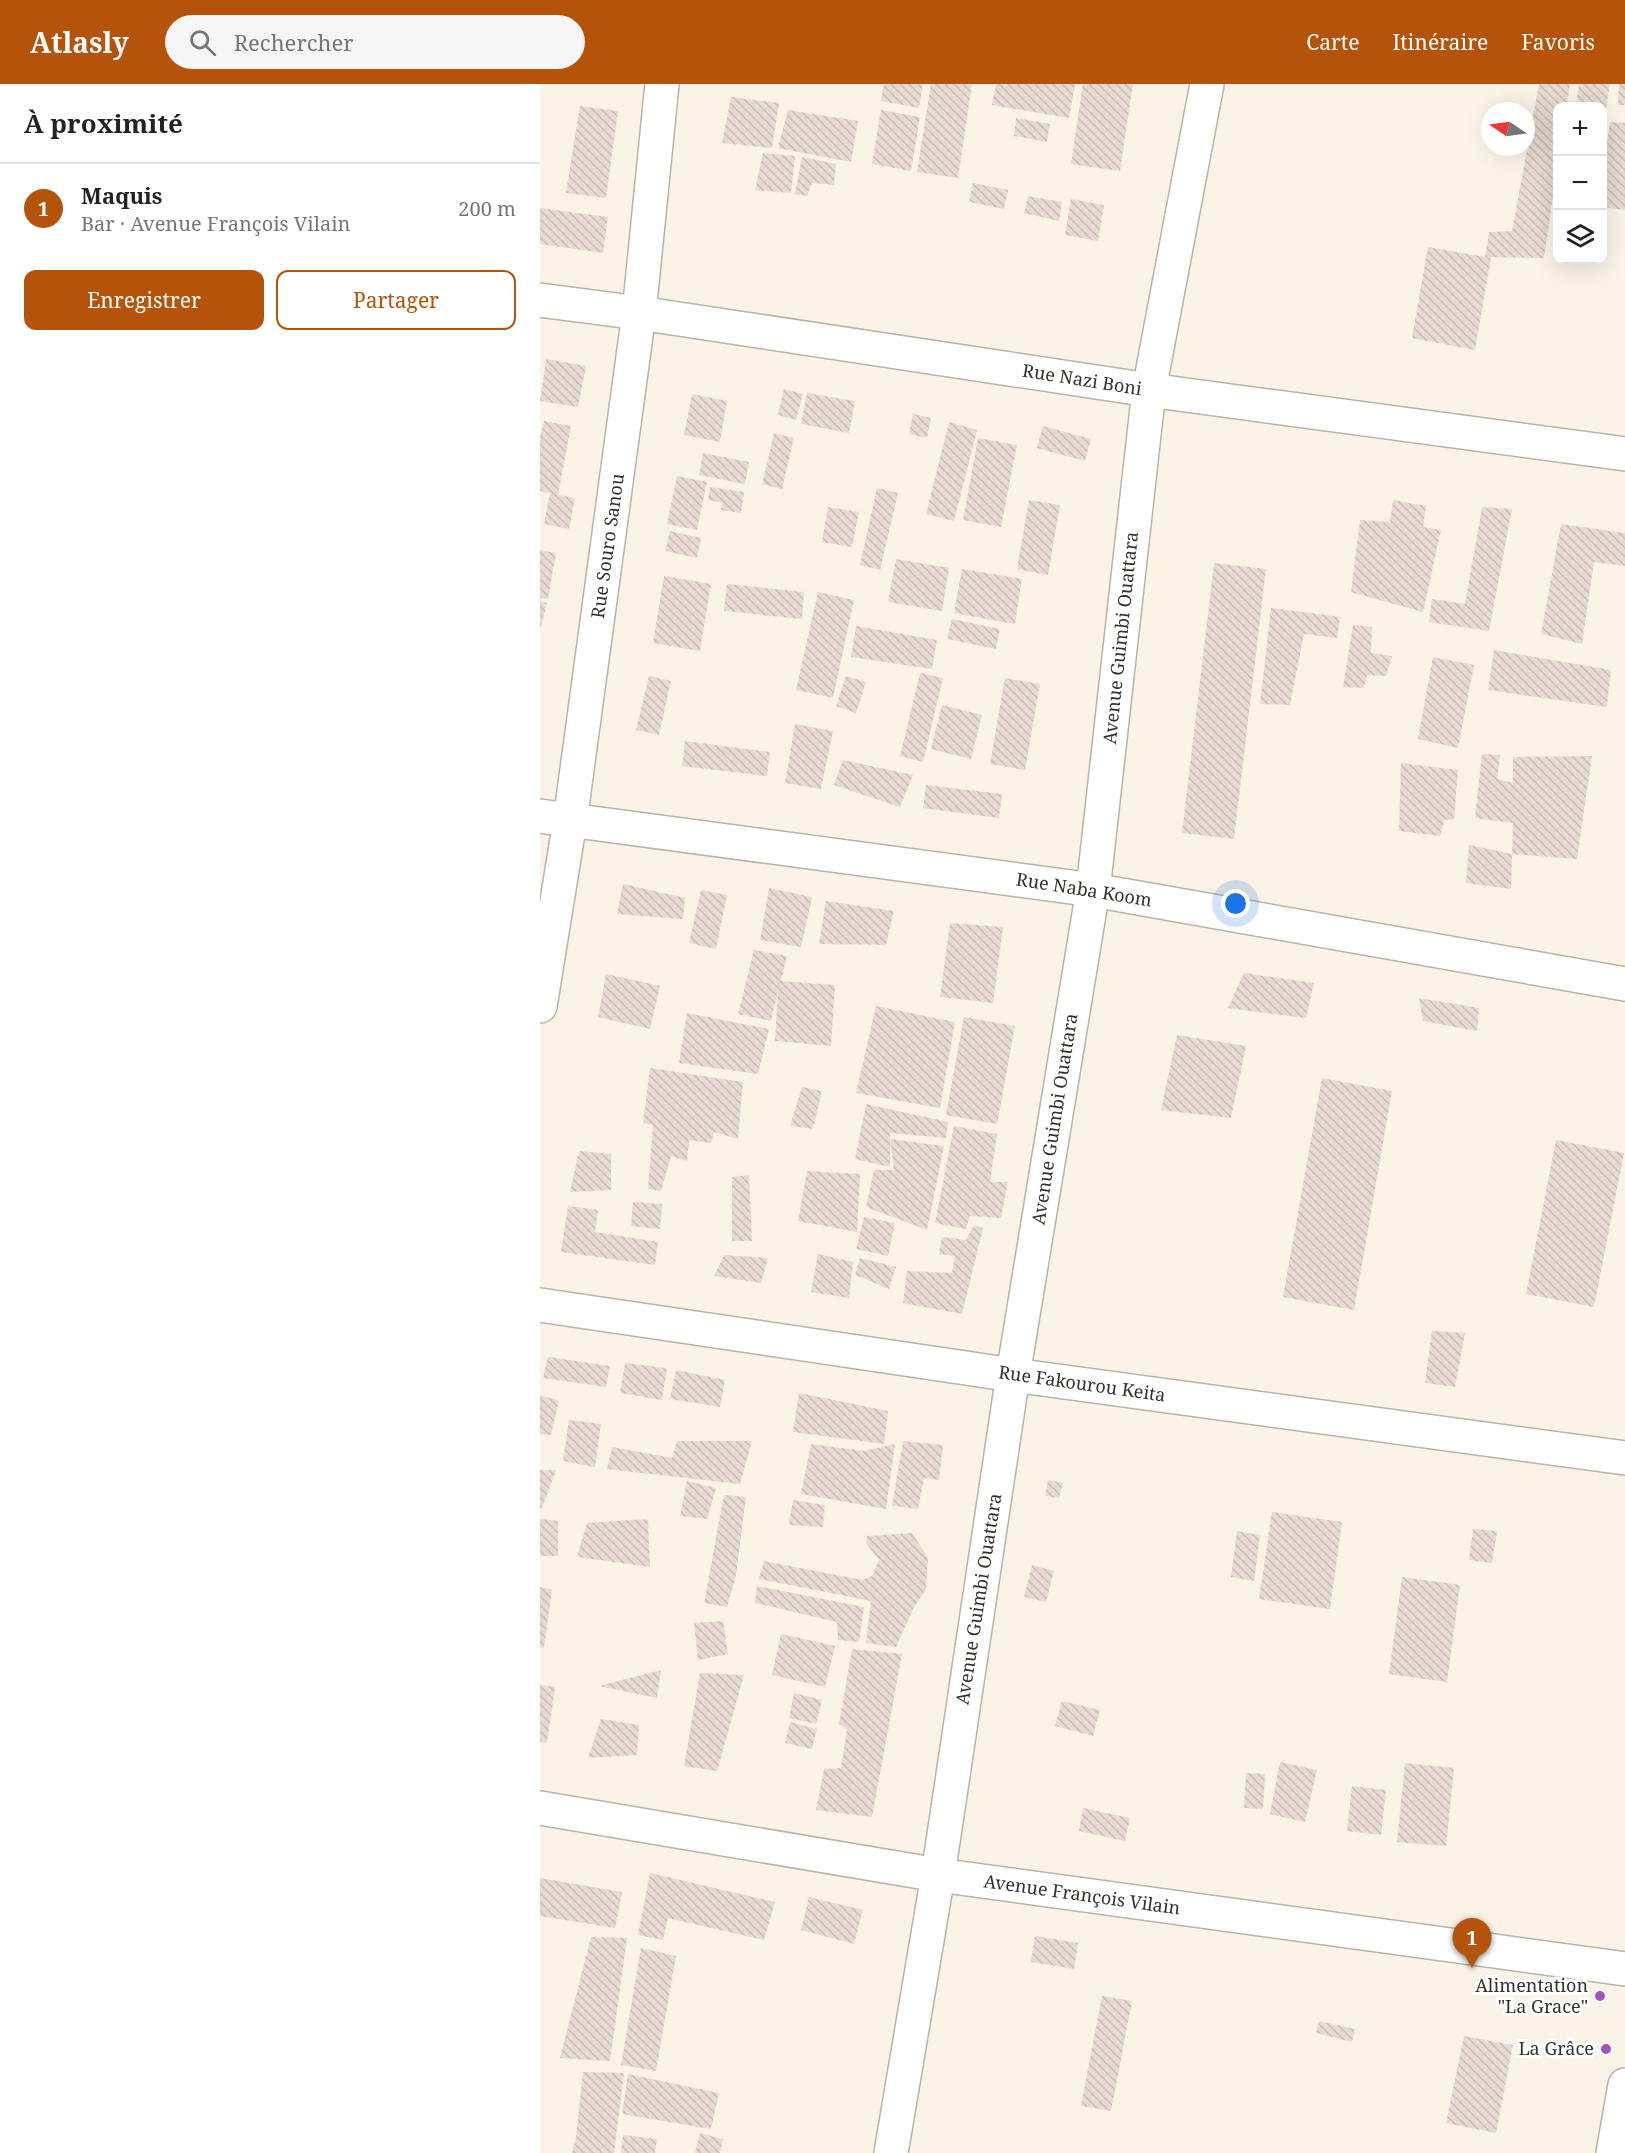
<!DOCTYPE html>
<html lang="fr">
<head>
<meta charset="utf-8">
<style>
  body { margin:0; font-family:"Noto Serif",serif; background:#f6f6f6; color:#222 }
  .controls { position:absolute; right:18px; top:18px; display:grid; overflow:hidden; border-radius:12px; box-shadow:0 6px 24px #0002 }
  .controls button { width:54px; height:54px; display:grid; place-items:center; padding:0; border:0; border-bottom:2px solid #e0e0e0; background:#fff; color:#222; font:30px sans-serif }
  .compass { position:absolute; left:941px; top:18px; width:54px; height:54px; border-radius:50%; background:#fff; box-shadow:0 6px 24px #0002; rotate:283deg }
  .you { position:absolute; left:696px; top:820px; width:21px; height:21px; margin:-15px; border:4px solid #fff; border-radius:50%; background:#1a73e8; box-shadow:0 0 0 9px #1a73e833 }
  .badge { display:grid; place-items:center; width:39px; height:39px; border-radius:50%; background:#b45309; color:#fff; font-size:20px; font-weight:700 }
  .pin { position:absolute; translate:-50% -50px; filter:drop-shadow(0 2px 3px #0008) }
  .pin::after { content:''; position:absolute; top:32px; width:21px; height:18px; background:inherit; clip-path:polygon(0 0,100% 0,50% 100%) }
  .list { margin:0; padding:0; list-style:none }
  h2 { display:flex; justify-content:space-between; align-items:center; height:78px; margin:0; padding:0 24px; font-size:26px }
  h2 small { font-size:20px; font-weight:400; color:#767676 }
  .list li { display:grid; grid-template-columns:39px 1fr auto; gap:18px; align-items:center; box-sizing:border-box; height:90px; padding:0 24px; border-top:2px solid #e0e0e0 }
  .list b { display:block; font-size:22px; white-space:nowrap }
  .list p { margin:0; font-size:20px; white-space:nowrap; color:#767676 }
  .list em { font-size:20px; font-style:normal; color:#767676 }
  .actions { display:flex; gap:12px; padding:18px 24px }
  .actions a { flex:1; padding:14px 0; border:2px solid #b45309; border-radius:12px; text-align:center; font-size:21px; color:#b45309 }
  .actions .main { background:#b45309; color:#fff }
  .icon { flex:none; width:33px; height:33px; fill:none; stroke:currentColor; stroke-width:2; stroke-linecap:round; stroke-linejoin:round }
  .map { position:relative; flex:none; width:1085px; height:2069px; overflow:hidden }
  header { display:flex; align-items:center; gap:36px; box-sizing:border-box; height:84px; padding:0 30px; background:#b45309; color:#fff }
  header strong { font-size:28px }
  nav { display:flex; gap:33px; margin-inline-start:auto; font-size:21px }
  .search { width:420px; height:54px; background:#f6f6f6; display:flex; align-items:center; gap:15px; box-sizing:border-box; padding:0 21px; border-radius:33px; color:#767676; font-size:22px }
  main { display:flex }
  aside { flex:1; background:#fff }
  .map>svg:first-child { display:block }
</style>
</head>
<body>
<header>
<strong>Atlasly</strong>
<div class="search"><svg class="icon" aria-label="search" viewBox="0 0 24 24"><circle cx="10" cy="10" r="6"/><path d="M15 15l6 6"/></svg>Rechercher</div>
<nav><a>Carte</a><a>Itinéraire</a><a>Favoris</a></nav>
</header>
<main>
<aside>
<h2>À proximité<small></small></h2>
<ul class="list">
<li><span class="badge">1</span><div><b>Maquis</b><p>Bar · Avenue François Vilain</p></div><em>200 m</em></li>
</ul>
<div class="actions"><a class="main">Enregistrer</a><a>Partager</a></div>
</aside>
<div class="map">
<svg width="1085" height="2069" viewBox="0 0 1085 2069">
  <defs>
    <pattern id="building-back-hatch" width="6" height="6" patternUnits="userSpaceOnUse" patternTransform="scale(1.5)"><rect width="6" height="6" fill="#e7dad2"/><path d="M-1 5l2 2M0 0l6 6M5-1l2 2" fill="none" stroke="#c7bcb4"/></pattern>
  </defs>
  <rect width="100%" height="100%" fill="#faf4e7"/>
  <g fill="url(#building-back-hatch)">
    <path d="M344 0H383L379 24 341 17Z"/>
    <path d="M391 0H432L418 94 377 88Z"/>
    <path d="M456 0H535L529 34 452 21Z"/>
    <path d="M543 0H593L580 87 531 80Z"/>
    <path d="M999 0H1030L1027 22H1017V85L1004 174 945 173 949 148 972 147Z"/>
    <path d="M1039 0H1070L1064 39 1062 22H1036Z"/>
    <path d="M1079 0H1085V21H1078Z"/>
    <path d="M191 13 239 19 232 64 182 59Z"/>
    <path d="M40 22 78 27 66 114 26 109Z"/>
    <path d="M248 26 318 37 311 78 238 64Z"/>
    <path d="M341 26 380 33 371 87 332 80Z"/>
    <path d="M476 34 510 40 507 58 474 52Z"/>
    <path d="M1070 38 1085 39V126L1062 123V91Z"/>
    <path d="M223 69 255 72 251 109 215 106Z"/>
    <path d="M262 73 296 80 294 101 272 99 267 112 255 110Z"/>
    <path d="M433 99 468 106 464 125 429 118Z"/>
    <path d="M488 112 522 118 519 137 484 129Z"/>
    <path d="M531 115 564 121 558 157 525 151Z"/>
    <path d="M0 124 68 133 63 169 0 160Z"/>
    <path d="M888 163 951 174 935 266 872 254Z"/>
    <path d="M6 275 46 282 38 323 0 317Z"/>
    <path d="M244 305 263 310 256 336 238 331Z"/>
    <path d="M267 309 315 317 309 349 261 340Z"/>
    <path d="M152 310 187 317 180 358 144 351Z"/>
    <path d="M373 330 391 334 387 354 369 350Z"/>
    <path d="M4 337 31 342 18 411 35 414 29 445 4 440 10 409 0 407V353Z"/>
    <path d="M409 338 437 346 414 437 386 430Z"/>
    <path d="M503 342 551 355 545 377 497 364Z"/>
    <path d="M234 349 254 354 242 405 222 400Z"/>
    <path d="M438 354 477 361 461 443 423 436Z"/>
    <path d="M163 369 209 378 205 400 159 391Z"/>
    <path d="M137 392 167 398 157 446 127 440Z"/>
    <path d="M170 403 204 408 201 429 181 426 182 419 168 416Z"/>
    <path d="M337 404 358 409 340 486 320 481Z"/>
    <path d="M489 416 520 421 508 491 477 485Z"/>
    <path d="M853 416 886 422 883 443 901 446 883 528 811 508 820 436 850 438Z"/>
    <path d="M288 423 319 428 312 463 282 458Z"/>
    <path d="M942 423 972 425 949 547 889 538 892 515 925 520Z"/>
    <path d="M1021 440 1085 449V482L1054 478 1042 560 1001 550Z"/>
    <path d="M130 447 161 454 157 474 125 467Z"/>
    <path d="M0 466 16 469 8 515 0 514Z"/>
    <path d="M356 475 409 484 402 527 348 518Z"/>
    <path d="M674 479 726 485 694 755 642 749Z"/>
    <path d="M422 485 482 495 475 540 414 529Z"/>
    <path d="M124 492 171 500 160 567 113 559Z"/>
    <path d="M187 500 264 508 262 535 184 527Z"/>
    <path d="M278 508 314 516 293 614 256 606Z"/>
    <path d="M0 517 7 519 1 543H0Z"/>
    <path d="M731 524 800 533 797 554 764 550 750 621 720 620Z"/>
    <path d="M412 535 460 545 456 565 407 555Z"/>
    <path d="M813 541 832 543 831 569 852 572 846 592 827 591 824 604 803 603Z"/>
    <path d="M316 542 397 556 392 585 311 573Z"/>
    <path d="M954 566 1071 586 1067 623 948 606Z"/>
    <path d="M893 573 934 581 918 664 878 655Z"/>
    <path d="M380 589 403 594 383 678 360 672Z"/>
    <path d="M109 592 131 597 119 651 96 646Z"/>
    <path d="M306 592 326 598 316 629 296 622Z"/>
    <path d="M465 594 500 600 485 686 450 680Z"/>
    <path d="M402 621 442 631 431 675 391 665Z"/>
    <path d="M255 640 293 647 281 705 245 699Z"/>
    <path d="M145 657 230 668 227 692 142 682Z"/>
    <path d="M942 670 960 671 957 695 973 699V673L1052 672 1037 775 972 770 973 739 935 734Z"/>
    <path d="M303 676 373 691 360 723 294 701Z"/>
    <path d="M861 679 918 686 914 735 904 736 900 752 859 747Z"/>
    <path d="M386 701 462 710 459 734 383 724Z"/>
    <path d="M929 761 972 770 971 805 926 799Z"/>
    <path d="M83 800 145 814 143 835 77 830Z"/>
    <path d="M229 804 272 813 261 863 220 856Z"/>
    <path d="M161 806 187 811 176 865 149 859Z"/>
    <path d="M286 817 354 827 346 861 279 860Z"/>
    <path d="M410 839 463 843 453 919 400 913Z"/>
    <path d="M214 866 247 872 241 897 295 901 291 962 235 957 238 907 231 937 198 930Z"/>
    <path d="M704 889 774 899 766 934 688 924Z"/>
    <path d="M66 890 120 902 110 945 58 933Z"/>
    <path d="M879 914 939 924 937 947 883 937Z"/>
    <path d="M336 922 415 938 400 1024 316 1009Z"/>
    <path d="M147 929 229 945 218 990 139 979Z"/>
    <path d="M424 933 475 942 457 1040 406 1031Z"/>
    <path d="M637 951 706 962 691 1034 621 1026Z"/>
    <path d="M110 984 203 998 198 1055 174 1048 171 1059 149 1056 147 1077 131 1072 121 1107 108 1105 113 1041 103 1039Z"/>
    <path d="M782 994 852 1007 814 1226 743 1213Z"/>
    <path d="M262 1003 282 1007 273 1045 250 1042Z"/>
    <path d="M326 1020 408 1038 406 1054 350 1049V1055L404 1062 387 1146 326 1123 334 1086H354L350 1055V1083L315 1075Z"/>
    <path d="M414 1042 457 1050 450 1098H468L461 1134 430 1132 426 1145 395 1139Z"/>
    <path d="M1016 1056 1084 1069 1054 1223 986 1210Z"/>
    <path d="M39 1067 71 1070V1106L30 1108Z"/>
    <path d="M267 1087 320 1090 317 1148 258 1137Z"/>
    <path d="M209 1091 212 1157H192V1093Z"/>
    <path d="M93 1118 122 1120 120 1145 91 1142Z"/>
    <path d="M28 1122 58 1126 55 1148 118 1158 115 1181 21 1168Z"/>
    <path d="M324 1133 355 1139 348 1172 316 1165Z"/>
    <path d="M434 1141 443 1144 422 1230 363 1219 367 1187 412 1189 415 1172 399 1170 402 1153 426 1156Z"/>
    <path d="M278 1170 313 1178 309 1214 271 1208Z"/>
    <path d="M184 1171 228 1174 221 1199 174 1192Z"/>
    <path d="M320 1174 356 1183 349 1205 315 1191Z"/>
    <path d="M892 1247 925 1249 915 1303 885 1299Z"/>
    <path d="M8 1273 70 1282 66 1303 3 1294Z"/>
    <path d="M85 1279 127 1284 122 1316 80 1309Z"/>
    <path d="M136 1286 185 1296 180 1323 130 1315Z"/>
    <path d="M259 1309 348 1327 344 1360 253 1348Z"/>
    <path d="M0 1311 19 1317 11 1351 0 1350Z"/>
    <path d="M29 1336 61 1340 55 1383 23 1377Z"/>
    <path d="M137 1357H212L200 1400 67 1385 72 1363 132 1374Z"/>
    <path d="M363 1357 403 1361 399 1396 384 1394 378 1425 352 1422Z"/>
    <path d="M271 1360 324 1367 355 1360 346 1425 261 1410Z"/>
    <path d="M0 1386H16L2 1424H0Z"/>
    <path d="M508 1396 523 1399 519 1414 505 1412Z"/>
    <path d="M147 1397 176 1404 167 1435 140 1432Z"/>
    <path d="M184 1411 206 1413 196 1492 187 1523 164 1519Z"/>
    <path d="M253 1416 285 1421 283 1443 249 1441Z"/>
    <path d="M732 1428 802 1438 790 1525 719 1515Z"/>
    <path d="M0 1435 18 1437V1472H0Z"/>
    <path d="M108 1435 110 1483 37 1473 47 1439Z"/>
    <path d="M933 1445 957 1447 952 1479 929 1476Z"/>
    <path d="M697 1447 720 1451 714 1497 691 1493Z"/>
    <path d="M372 1449 388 1474 386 1505 373 1525 356 1563 326 1559 331 1517 219 1495 224 1477 322 1496 332 1492 339 1476 326 1459 327 1452Z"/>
    <path d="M492 1481 514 1487 506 1518 484 1513Z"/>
    <path d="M862 1493 920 1501 907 1598 849 1590Z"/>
    <path d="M217 1502 324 1523 319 1558 298 1556 297 1538 215 1519Z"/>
    <path d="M0 1503 12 1506 4 1564 0 1563Z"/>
    <path d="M183 1537 188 1570 158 1576 154 1539Z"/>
    <path d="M241 1550 295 1562 285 1603 232 1591Z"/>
    <path d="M312 1565 362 1570 332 1733 276 1726 284 1685 301 1684 307 1645 299 1640Z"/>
    <path d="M121 1586 117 1614 59 1602Z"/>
    <path d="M160 1589 204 1591 177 1687 144 1682Z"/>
    <path d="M0 1601 15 1603 7 1659 0 1657Z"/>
    <path d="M254 1609 282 1616 276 1640 249 1634Z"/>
    <path d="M522 1617 560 1626 553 1652 515 1642Z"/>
    <path d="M61 1635 99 1641 97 1671 48 1674Z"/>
    <path d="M250 1638 277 1645 272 1665 245 1659Z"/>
    <path d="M740 1678 777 1686 765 1738 730 1730Z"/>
    <path d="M865 1679 914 1684 906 1762 857 1758Z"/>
    <path d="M706 1689 725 1690 723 1725 704 1724Z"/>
    <path d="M812 1702 846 1706 841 1751 807 1747Z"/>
    <path d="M543 1724 590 1734 585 1757 539 1747Z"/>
    <path d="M110 1789 235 1818 224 1856 128 1834 123 1856 98 1851Z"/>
    <path d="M0 1794 82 1808 75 1844 0 1832Z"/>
    <path d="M269 1813 323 1826 314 1860 261 1846Z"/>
    <path d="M495 1852 538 1859 534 1885 491 1878Z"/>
    <path d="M51 1853 87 1854 70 1977 20 1974Z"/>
    <path d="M101 1864 136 1872 116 1987 81 1981Z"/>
    <path d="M562 1912 592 1917 571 2027 541 2022Z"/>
    <path d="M779 1937 815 1945 812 1958 776 1949Z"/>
    <path d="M924 1952 973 1961 956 2049 906 2039Z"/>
    <path d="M43 1988 84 1989 74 2069H32L36 2053Z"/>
    <path d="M88 1990 179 2009 171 2045 82 2030Z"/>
    <path d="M160 2049 183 2055 180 2069H155Z"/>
    <path d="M83 2051 117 2055 115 2069H81Z"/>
  </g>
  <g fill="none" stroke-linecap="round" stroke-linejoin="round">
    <defs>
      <g id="minor">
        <path d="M0 216 99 229 609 306 1085 370"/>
        <path d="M0 732 553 806 1085 900"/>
        <path d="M0 922 30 737 99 229 122 0"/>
        <path d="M0 1221 473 1291 1085 1374"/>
        <path d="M0 1724 398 1791 1085 1885"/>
        <path d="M351 2069 398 1791 473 1291 553 806 609 306 667 0"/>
        <path d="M1073 2069 1085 2001"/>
      </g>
    </defs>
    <use href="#minor" stroke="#bab3a7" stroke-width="36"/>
    <use href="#minor" stroke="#fff" stroke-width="33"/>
  </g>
  <g fill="#a450bf" stroke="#fff" stroke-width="2">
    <circle cx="1060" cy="1912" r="6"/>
    <circle cx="1066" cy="1965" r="6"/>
  </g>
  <g text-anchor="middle" stroke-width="6" stroke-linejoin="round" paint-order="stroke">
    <g font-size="18" fill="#33312c" stroke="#fff">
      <text transform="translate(542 296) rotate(9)" y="6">Rue Nazi Boni</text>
      <text transform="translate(68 462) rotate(-82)" y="6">Rue Souro Sanou</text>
      <text transform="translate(581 554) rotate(-84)" y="6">Avenue Guimbi Ouattara</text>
      <text transform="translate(544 806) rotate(9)" y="6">Rue Naba Koom</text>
      <text transform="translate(515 1035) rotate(-81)" y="6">Avenue Guimbi Ouattara</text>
      <text transform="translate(542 1300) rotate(8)" y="6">Rue Fakourou Keita</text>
      <text transform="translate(439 1515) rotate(-81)" y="6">Avenue Guimbi Ouattara</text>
      <text transform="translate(542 1811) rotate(8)" y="6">Avenue François Vilain</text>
    </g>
    <g font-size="18" fill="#33312c" stroke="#fff" text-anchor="end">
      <text x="1048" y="1908">Alimentation<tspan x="1048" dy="21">"La Grace"</tspan></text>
      <text x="1054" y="1971">La Grâce</text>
    </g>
  </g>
</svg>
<div class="controls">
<button>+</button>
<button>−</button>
<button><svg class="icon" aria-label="layers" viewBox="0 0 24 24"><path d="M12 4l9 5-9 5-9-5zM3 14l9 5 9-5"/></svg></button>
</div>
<svg class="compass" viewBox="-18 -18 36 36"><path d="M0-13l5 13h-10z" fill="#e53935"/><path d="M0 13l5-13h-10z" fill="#767676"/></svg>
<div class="you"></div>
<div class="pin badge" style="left:932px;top:1884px">1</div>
</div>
</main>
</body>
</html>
